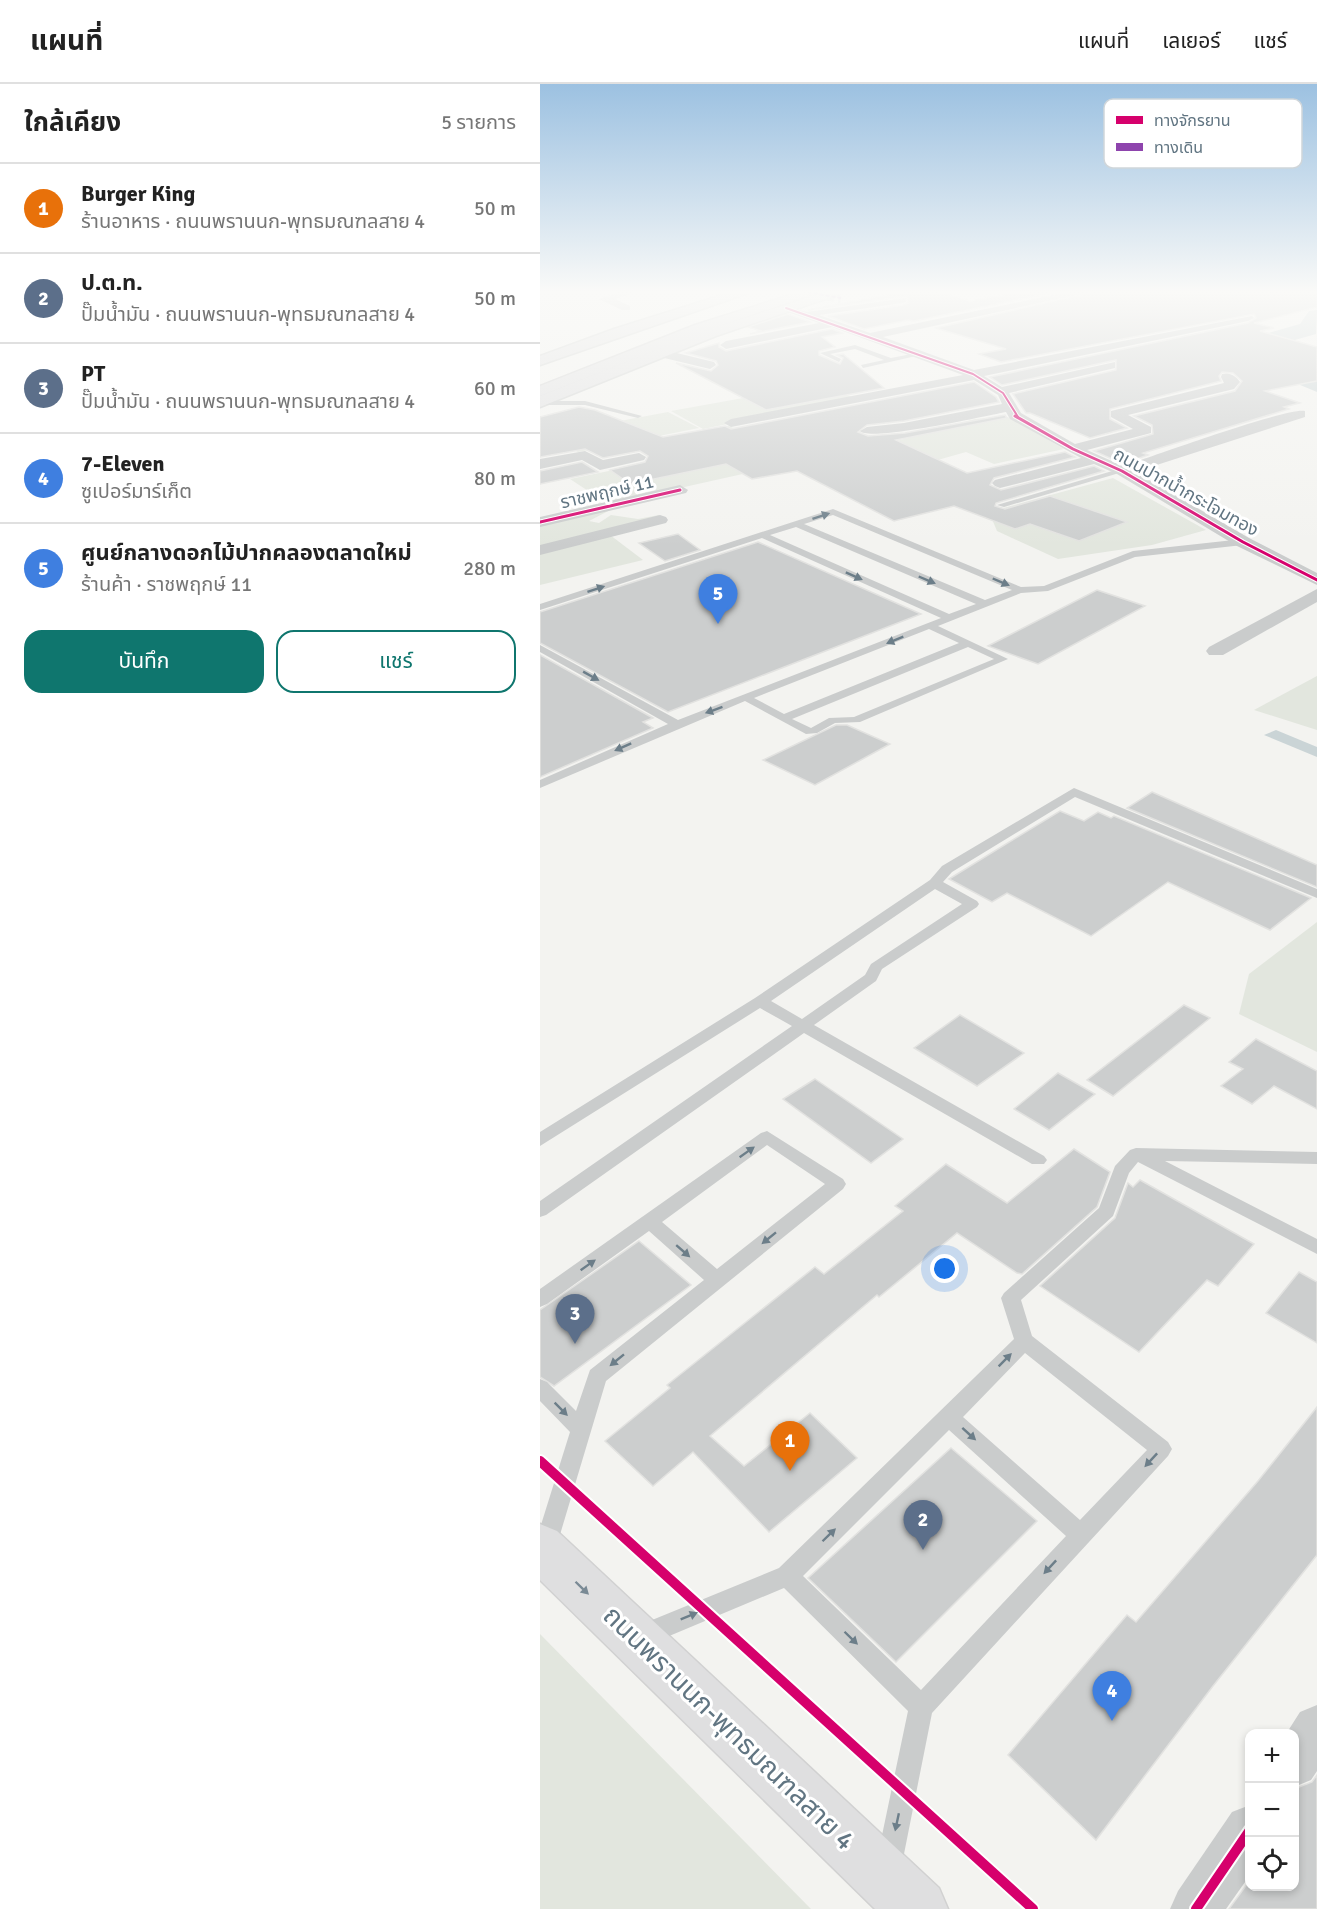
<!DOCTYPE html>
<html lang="th">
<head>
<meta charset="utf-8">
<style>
  body { margin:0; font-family:Signika,"Noto Sans Thai",sans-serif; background:#f2f2f2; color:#222 }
  .controls { position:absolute; right:18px; bottom:18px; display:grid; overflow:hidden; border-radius:12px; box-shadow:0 3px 9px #0003 }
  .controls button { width:54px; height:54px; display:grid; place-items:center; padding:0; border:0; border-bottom:2px solid #e0e0e0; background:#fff; color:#222; font:30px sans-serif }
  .you { position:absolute; left:405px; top:1185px; width:21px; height:21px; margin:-15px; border:4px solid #fff; border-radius:50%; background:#1a73e8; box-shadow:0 0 0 9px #1a73e833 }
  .badge { display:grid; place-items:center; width:39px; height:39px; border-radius:50%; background:#0f766e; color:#fff; font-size:20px; font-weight:700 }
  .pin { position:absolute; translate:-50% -50px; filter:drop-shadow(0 2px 3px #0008) }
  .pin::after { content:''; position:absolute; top:32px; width:21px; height:18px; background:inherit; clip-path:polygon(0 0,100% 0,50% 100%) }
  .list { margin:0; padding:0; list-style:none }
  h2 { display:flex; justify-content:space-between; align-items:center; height:78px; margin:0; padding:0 24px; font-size:26px }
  h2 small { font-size:20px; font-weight:400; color:#767676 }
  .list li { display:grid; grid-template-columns:39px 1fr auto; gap:18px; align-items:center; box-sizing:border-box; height:90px; padding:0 24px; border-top:2px solid #e0e0e0 }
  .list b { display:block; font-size:22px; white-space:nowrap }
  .list p { margin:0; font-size:20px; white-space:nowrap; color:#767676 }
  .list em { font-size:20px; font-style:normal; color:#767676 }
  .actions { display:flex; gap:12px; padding:18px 24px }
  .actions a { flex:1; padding:14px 0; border:2px solid #0f766e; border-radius:18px; text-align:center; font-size:21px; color:#0f766e }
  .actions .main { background:#0f766e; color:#fff }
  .icon { flex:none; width:33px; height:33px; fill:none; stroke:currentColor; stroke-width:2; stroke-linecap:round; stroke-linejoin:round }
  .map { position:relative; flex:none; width:777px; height:1825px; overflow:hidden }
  header { display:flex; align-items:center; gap:36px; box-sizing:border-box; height:84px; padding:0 30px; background:#fff; border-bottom:2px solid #e0e0e0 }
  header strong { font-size:28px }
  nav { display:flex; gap:33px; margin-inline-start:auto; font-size:21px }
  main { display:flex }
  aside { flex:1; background:#fff }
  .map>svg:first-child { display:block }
</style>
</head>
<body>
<header>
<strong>แผนที่</strong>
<nav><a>แผนที่</a><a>เลเยอร์</a><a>แชร์</a></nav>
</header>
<main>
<aside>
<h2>ใกล้เคียง<small>5 รายการ</small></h2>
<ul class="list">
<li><span class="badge" style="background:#e8710a">1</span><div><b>Burger King</b><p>ร้านอาหาร · ถนนพรานนก-พุทธมณฑลสาย 4</p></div><em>50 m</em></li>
<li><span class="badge" style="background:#5c6f8a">2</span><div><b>ป.ต.ท.</b><p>ปั๊มน้ำมัน · ถนนพรานนก-พุทธมณฑลสาย 4</p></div><em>50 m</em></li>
<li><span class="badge" style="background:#5c6f8a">3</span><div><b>PT</b><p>ปั๊มน้ำมัน · ถนนพรานนก-พุทธมณฑลสาย 4</p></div><em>60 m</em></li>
<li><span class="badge" style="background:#3f7fe0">4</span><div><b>7-Eleven</b><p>ซูเปอร์มาร์เก็ต</p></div><em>80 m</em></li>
<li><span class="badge" style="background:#3f7fe0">5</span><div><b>ศูนย์กลางดอกไม้ปากคลองตลาดใหม่</b><p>ร้านค้า · ราชพฤกษ์ 11</p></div><em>280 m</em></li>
</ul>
<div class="actions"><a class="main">บันทึก</a><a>แชร์</a></div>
</aside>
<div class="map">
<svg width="777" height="1825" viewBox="0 0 777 1825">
  <rect width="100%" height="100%" fill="#f3f3f0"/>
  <g fill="#e2e6de">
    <path d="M281 300 314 314 163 345 131 327Z"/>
    <path d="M128 328 159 344 38 368 5 351Z"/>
    <path d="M468 333 524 365 454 380 426 368 380 381 332 364 435 335Z"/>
    <path d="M189 342 218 356 320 364 68 420 30 395 190 362 166 346Z"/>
    <path d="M573 394 666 446 612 461 518 475 457 447 449 428Z"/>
    <path d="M76 423 49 437 59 439 71 431 98 435 119 431 120 436 0 464V441Z"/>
    <path d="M70 451 103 476 0 501V468Z"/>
    <path d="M777 592V646L714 626Z"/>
    <path d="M777 838V968L699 930 709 890Z"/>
    <path d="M0 1550 271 1825H0Z"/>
  </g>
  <path fill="#cad4d6" d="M736 646 777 663V673L724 651Z"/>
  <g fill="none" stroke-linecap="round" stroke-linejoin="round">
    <path fill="#cad4d6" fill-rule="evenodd" d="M777 226 776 250 723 265 735 274 777 292V308L719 284 694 263 697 258 760 240 769 227Z"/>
  </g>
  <g fill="#cccece" stroke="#e2e2e0" stroke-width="1.5">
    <path d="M373 206H395L430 217 478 208 483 210 489 206H525L374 237 368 236 324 245 288 232 363 221 368 219 367 212 268 226Z"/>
    <path d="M561 206H777V223L714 239 734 244 720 247 777 263V297L725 307 760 319 744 323 749 325 603 369 608 371 583 380 554 367 613 350 612 341 594 332 695 307 702 297 693 289 682 288 679 292 681 297 570 325V335L587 344 550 354 490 329H486L473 310 576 286V276L462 301 450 293 708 239 716 234 714 230 461 278 439 270 466 265 396 244Z"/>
    <path d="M248 230 270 238 210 250 221 247 208 243Z"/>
    <path d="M292 245 302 249 282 253 295 263 279 267V271L300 280 303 274 297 271 303 270 344 304 226 326 136 279 171 287 178 281 176 277 146 269 179 259V263L186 267Z"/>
    <path d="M434 298 456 313 459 318 364 337 327 341 318 348 328 352 365 349 465 331 467 334 356 356 427 389 525 368 535 373 454 394 450 401 461 406 554 382 564 387 456 419 455 422 465 425 510 412 587 438 539 457 490 440 475 445 414 422 354 437 257 387 212 395 186 380 90 400 70 386 105 378 108 372 100 367 63 374 45 365 0 373V333L39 323 55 326 123 353 185 342 191 345Z"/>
    <path d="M42 378 58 388 0 400V387Z"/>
    <path d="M138 450 160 466 125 477 99 459Z"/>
    <path d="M218 458 381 530 128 628 0 559V528Z"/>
    <path d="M557 506 605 522 498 580 448 562Z"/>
    <path d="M0 571 113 634 103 638 113 644 0 693Z"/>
    <path d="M296 641H307L350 660 275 701 223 676Z"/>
    <path d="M612 708 777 781V803L587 724Z"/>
    <path d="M520 727 544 737 558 728 571 734 574 732 771 814 730 846 628 798 551 852 467 809 452 818 409 795Z"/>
    <path d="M644 921 670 934 573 1012 547 996Z"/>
    <path d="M420 931 484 969 437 1002 374 964Z"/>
    <path d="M716 955 777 987V1025L734 1002 712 1020 681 1002 703 985 689 978Z"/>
    <path d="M518 989 555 1010 509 1046 474 1025Z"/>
    <path d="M275 995 363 1055 331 1079 243 1015Z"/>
    <path d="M534 1065 570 1088 557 1123 482 1190 477 1189 417 1149 339 1213 337 1211 170 1352 204 1382 270 1329 317 1374 229 1448 153 1368 113 1402 65 1357 130 1304 127 1301 275 1183 284 1190 363 1127 355 1122 406 1080 467 1119Z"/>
    <path d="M600 1096 714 1160 678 1202 667 1196 599 1268 500 1202 575 1134 588 1099 593 1103Z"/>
    <path d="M99 1157 151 1201 14 1302 0 1293V1226Z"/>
    <path d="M759 1188 777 1198V1259L726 1229Z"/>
    <path d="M777 1323V1471L673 1602 556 1756 468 1671 587 1531 596 1538 718 1397Z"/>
    <path d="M411 1364 497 1437 356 1578 268 1494Z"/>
    <path d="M777 1691V1825H689L710 1796V1803H754V1705L772 1698Z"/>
  </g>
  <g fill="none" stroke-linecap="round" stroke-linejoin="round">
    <path stroke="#c7cdcf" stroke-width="10" stroke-dasharray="10 4.5" stroke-linecap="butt" d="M256 206 301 214"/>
    <defs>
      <g id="secondary">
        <path d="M198 206H217L0 281V272L74 245Z"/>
        <path d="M293 206H312L176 252 0 323V312L166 246Z"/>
      </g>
      <g id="primary">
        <path d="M266 206H285L165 247 0 312V302L155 241Z"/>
        <path d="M0 1440 17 1447 399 1804 408 1825H335L0 1496Z"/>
      </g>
    </defs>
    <use href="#secondary" stroke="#cfd1d0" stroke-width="3"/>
    <use href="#primary" stroke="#d1d1d1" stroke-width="3"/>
    <g fill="#cacccc" fill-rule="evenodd">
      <path d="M478 206H485L482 208Z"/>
      <path d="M315 261 351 274 382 268 385 270 323 284 321 281 344 276 315 265 290 270 301 275 299 278 280 269Z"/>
      <path d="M0 317H45L102 332 98 334 45 321H0Z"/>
      <path d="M579 385 586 387 464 423 457 421Z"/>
      <path d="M293 425 481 503 504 502 593 467 703 455 707 458 703 461 595 473 508 507 481 509 398 542 468 575 320 638 295 639 277 649 266 650 205 617 0 704V696L128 640 0 568V561L138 636 401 534 222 454 0 526V520ZM293 431 472 506 445 516 264 440ZM256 443 436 520 409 530 230 451ZM389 545 419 559 244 630 214 614ZM428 563 454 575 314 633 289 634 271 644 252 635Z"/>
      <path d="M534 704 777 805V814L535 713 412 788 403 798 437 817 439 820 437 823 342 885 336 897 274 941 504 1072 507 1076 504 1080H492L264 949 6 1131 0 1133V1117L252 942 220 924 0 1062V1048L215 914 390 796 402 782ZM395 805 422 820 331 880 325 891 262 935 231 917Z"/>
      <path d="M227 1047 303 1095 306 1100 303 1105 66 1297 16 1464 13 1471 5 1474 0 1473V1444L30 1348 0 1317V1295L7 1298 36 1327 50 1286 164 1196 109 1147 7 1220 0 1223V1205L221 1049ZM227 1061 285 1100 177 1185 122 1138Z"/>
      <path d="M596 1064 777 1068V1080L625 1077 777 1155V1170L598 1078 589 1089 573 1132 481 1216 492 1252 628 1358 632 1365 628 1372 392 1629 362 1780 358 1789 349 1793 340 1789 336 1780 368 1627 244 1504 103 1563 95 1559 91 1551 95 1543 239 1484 474 1255 461 1214 464 1209 559 1124 575 1082 590 1066ZM485 1269 607 1366 540 1436 423 1333ZM409 1346 526 1452 381 1606 263 1492Z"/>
    </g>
    <g fill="#cacccc" fill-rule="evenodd">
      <path d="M84 206H102L75 215 90 222V226H82L59 215Z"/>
      <path d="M537 206H559L343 253 434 286 712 232 714 234 708 237 444 292 462 303 575 278V284L469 309 481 329 535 360 593 345 571 333V327L684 299 681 293 682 290C690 288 696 292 700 298L694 305 588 331 611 343V349L547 366 583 382C611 373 747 323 765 327V333L595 388 709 454 777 489V501L697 462 577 390 554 380 460 404 455 402 452 399 455 396 541 374 470 335 466 328C445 332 330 358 320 347L327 343 364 339 462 320 458 311 434 296 191 343 184 339 191 335 423 291 292 243 186 265 180 261 186 257 279 239 242 226V222L267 228 366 214V218L362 219 279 231 330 249Z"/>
      <path d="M120 265 174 278 176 281 170 285 116 272V266Z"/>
      <path d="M45 367 63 376 99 369 106 373 104 376 60 386 42 376 0 385V375Z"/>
      <path d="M140 401 148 406 146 409 0 443V433Z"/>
      <path d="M120 431 126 433 128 436 126 439 0 471V461Z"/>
      <path d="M777 505V518L683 571H669L666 567 669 563Z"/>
      <path d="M777 1621V1687L771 1696 754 1703V1650H746L760 1628Z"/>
      <path d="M710 1721V1791L686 1825H630L638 1807 692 1728Z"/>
    </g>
    <use href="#secondary" fill="#dfdfe0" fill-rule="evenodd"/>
    <use href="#primary" fill="#dfdfe0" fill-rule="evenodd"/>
    <path stroke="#8e44ad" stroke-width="2" stroke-dasharray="4 2" stroke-linecap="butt" d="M256 206 301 214"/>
    <defs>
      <path id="cycleway-far2" d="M246 224 433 290 463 309 478 333"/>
      <g id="cycleway-far1">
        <path d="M475 332 533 365 582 387 703 458 777 496"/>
        <path d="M0 438 140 406"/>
      </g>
      <g id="cycleway">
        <path d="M0 1377 493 1825"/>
        <path d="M656 1825 710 1746"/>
      </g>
    </defs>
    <use href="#cycleway-far2" stroke="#fff" stroke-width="4"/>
    <use href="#cycleway-far1" stroke="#fff" stroke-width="5"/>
    <use href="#cycleway" stroke="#fff" stroke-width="14"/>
    <use href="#cycleway-far2" stroke="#d6006c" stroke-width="2"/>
    <use href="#cycleway-far1" stroke="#d6006c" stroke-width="3"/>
    <use href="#cycleway" stroke="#d6006c" stroke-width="10"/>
  </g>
  <defs><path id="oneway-solid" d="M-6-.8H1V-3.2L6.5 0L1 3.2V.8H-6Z" transform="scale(1.5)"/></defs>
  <g fill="#6c7e89">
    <use href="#oneway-solid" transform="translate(281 432) rotate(-18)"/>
    <use href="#oneway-solid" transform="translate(314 492) rotate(24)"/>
    <use href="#oneway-solid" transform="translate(387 496) rotate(23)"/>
    <use href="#oneway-solid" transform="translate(461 498) rotate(23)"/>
    <use href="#oneway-solid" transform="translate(56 505) rotate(-18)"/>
    <use href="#oneway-solid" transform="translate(355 556) rotate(158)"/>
    <use href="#oneway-solid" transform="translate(51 592) rotate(29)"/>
    <use href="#oneway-solid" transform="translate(174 626) rotate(160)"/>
    <use href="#oneway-solid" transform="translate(83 663) rotate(156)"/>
    <use href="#oneway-solid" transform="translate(207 1068) rotate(-35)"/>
    <use href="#oneway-solid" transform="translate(229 1154) rotate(141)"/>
    <use href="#oneway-solid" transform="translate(143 1167) rotate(41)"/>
    <use href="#oneway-solid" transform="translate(48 1181) rotate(-35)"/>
    <use href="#oneway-solid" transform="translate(77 1276) rotate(141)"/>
    <use href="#oneway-solid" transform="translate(465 1276) rotate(-45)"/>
    <use href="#oneway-solid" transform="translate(21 1325) rotate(45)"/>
    <use href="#oneway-solid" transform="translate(429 1350) rotate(42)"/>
    <use href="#oneway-solid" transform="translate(611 1376) rotate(133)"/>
    <use href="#oneway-solid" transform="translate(289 1451) rotate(-44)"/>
    <use href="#oneway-solid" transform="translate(510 1483) rotate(133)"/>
    <use href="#oneway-solid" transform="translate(149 1532) rotate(-22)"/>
    <use href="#oneway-solid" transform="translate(311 1554) rotate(44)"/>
    <use href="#oneway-solid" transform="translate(357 1738) rotate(102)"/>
  </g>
  <use fill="#7a8a95" href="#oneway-solid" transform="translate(42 1504) rotate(44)"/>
  <linearGradient id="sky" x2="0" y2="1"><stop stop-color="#9cc1e1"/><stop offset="0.45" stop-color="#fafaf8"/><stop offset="1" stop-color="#fafaf8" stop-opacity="0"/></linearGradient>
  <rect width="777" height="462" fill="url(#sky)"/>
  <g text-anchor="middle" stroke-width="6" stroke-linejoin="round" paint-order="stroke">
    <g font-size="18" fill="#617582" stroke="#fff">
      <text transform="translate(67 408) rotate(-13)" y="6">ราชพฤกษ์ 11</text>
      <text transform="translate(646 408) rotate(29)" y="6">ถนนปากน้ำกระโจมทอง</text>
    </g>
    <g font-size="27" fill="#617582" stroke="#fff">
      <text transform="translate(189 1644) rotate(44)" y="9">ถนนพรานนก-พุทธมณฑลสาย 4</text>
    </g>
  </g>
  <rect x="564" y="15" width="198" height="69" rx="9" fill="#fff" stroke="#d0d6da" stroke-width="1.5"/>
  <rect x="576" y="32" width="27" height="8" fill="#d6006c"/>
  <rect x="576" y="59" width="27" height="8" fill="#8e44ad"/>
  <g font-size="16" fill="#617582">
    <text x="614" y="42">ทางจักรยาน</text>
    <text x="614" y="69">ทางเดิน</text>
  </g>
</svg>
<div class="controls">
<button>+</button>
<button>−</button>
<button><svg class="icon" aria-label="locate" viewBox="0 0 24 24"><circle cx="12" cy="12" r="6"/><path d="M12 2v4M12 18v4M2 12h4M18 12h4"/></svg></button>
</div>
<div class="you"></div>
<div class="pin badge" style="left:250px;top:1387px;background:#e8710a">1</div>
<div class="pin badge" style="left:383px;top:1466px;background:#5c6f8a">2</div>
<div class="pin badge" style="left:35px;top:1260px;background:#5c6f8a">3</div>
<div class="pin badge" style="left:572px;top:1637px;background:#3f7fe0">4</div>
<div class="pin badge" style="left:178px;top:540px;background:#3f7fe0">5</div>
</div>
</main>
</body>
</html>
